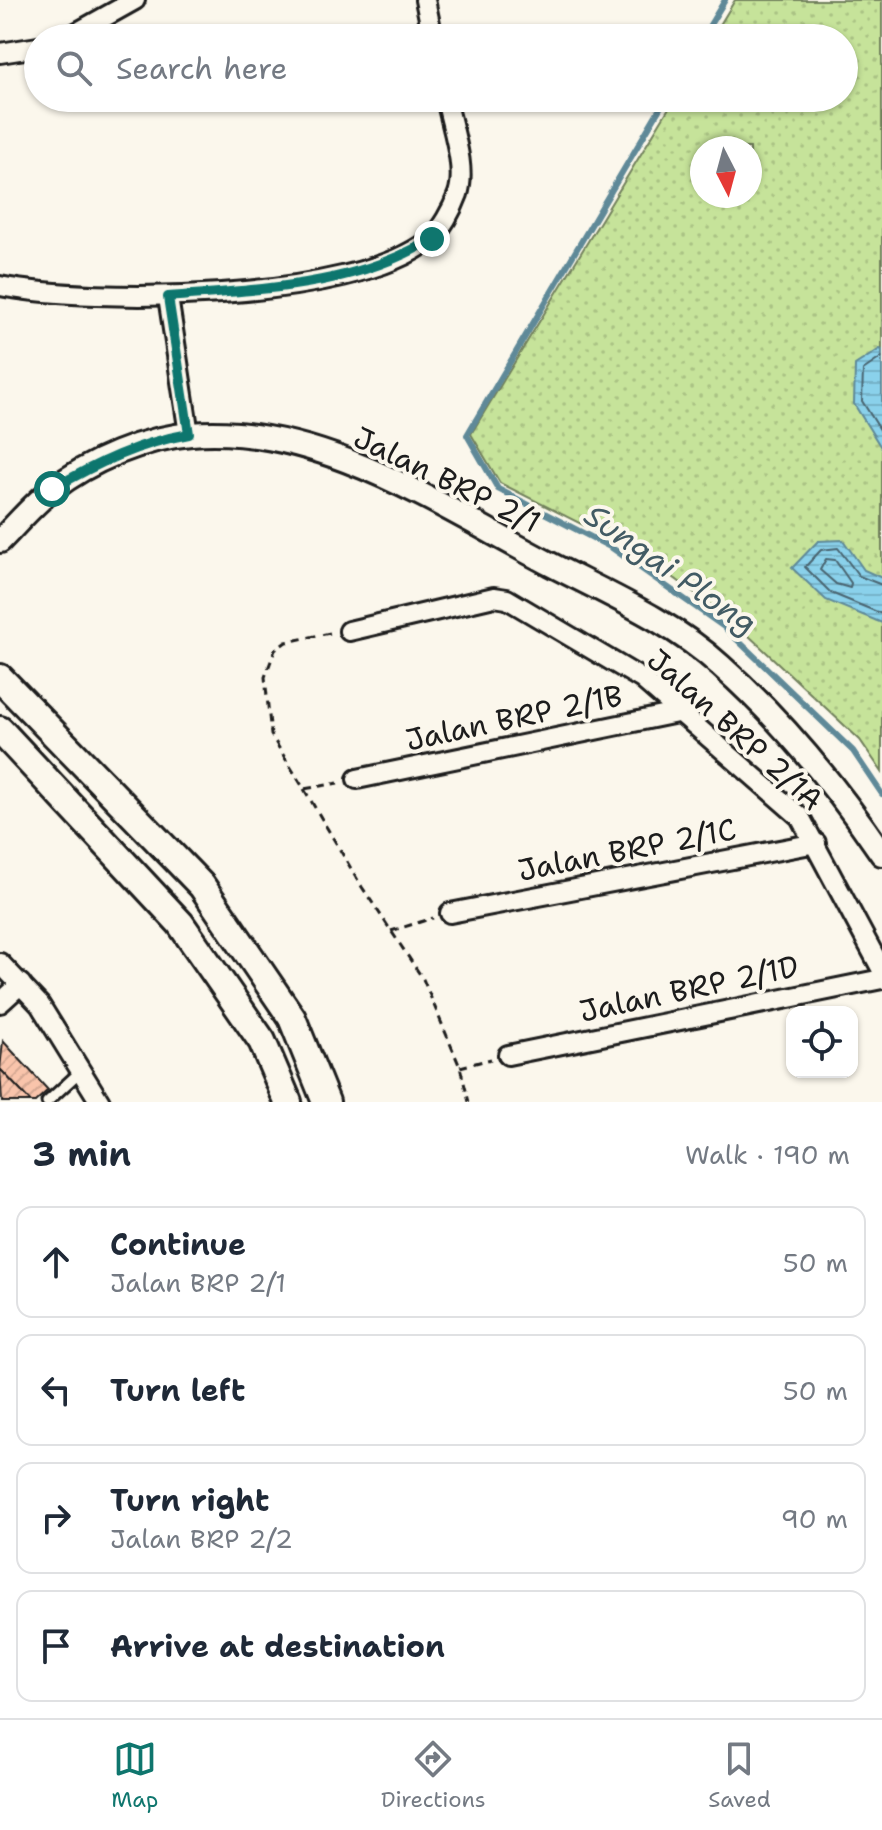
<!DOCTYPE html>
<html lang="en">
<head>
<meta charset="utf-8">
<style>
  body { margin:0; font-family:"Shantell Sans",sans-serif; background:#f6f6f7; color:#1f2937 }
  .controls { position:absolute; right:24px; bottom:24px; display:grid; overflow:hidden; border-radius:16px; box-shadow:0 2px 6px #0004 }
  .controls button { width:72px; height:72px; display:grid; place-items:center; padding:0; border:0; border-bottom:2px solid #e0e1e3; background:#fff; color:#1f2937; font:40px sans-serif }
  .compass { position:absolute; left:690px; top:136px; width:72px; height:72px; border-radius:50%; background:#fff; box-shadow:0 2px 6px #0004; rotate:174deg }
  .stop { position:absolute; width:24px; height:24px; margin:-18px; border:6px solid #0f766e; border-radius:50%; background:#fff }
  .stop.end { background:#0f766e; border-color:#fff; box-shadow:0 2px 8px #0008 }
  .list { margin:0; padding:0; list-style:none }
  h2 { display:flex; justify-content:space-between; align-items:center; height:104px; margin:0; padding:0 32px; font-size:34px }
  h2 small { font-size:26px; font-weight:400; color:#747a83 }
  .list li { display:grid; grid-template-columns:52px 1fr auto; gap:24px; align-items:center; box-sizing:border-box; height:112px; margin:0 16px 16px; padding:0 16px; border:2px solid #e0e1e3; border-radius:16px }
  .list b { display:block; font-size:30px; white-space:nowrap }
  .list p { margin:0; font-size:26px; white-space:nowrap; color:#747a83 }
  .list em { font-size:26px; font-style:normal; color:#747a83 }
  .icon { flex:none; width:44px; height:44px; fill:none; stroke:currentColor; stroke-width:2; stroke-linecap:round; stroke-linejoin:round }
  .map { position:relative; flex:none; width:882px; height:1102px; overflow:hidden }
  .search { position:absolute; background:#fff; box-shadow:0 2px 6px #0004; left:24px; right:24px; top:24px; height:88px; display:flex; align-items:center; gap:20px; box-sizing:border-box; padding:0 28px; border-radius:44px; color:#747a83; font-size:30px }
  .sheet { height:616px; background:#fff }
  nav { display:flex; justify-content:space-around; align-items:center; box-sizing:border-box; height:112px; border-top:2px solid #e0e1e3; background:#fff; font-size:22px; color:#747a83 }
  nav a { display:grid; justify-items:center; gap:4px }
  nav .on { color:#0f766e }
  .map>svg:first-child { display:block }
</style>
</head>
<body>
<div class="map">
<svg width="882" height="1102" viewBox="0 0 882 1102">
  <defs>
    <pattern id="grass-dots" width="8" height="8" patternUnits="userSpaceOnUse" patternTransform="scale(2)"><rect width="8" height="8" fill="#c6e39a"/><path d="M2 2h.1M6 6h.1" fill="none" stroke="#aac284" stroke-width="1.8" stroke-linecap="round"/></pattern>
    <pattern id="water-rules" width="6" height="5" patternUnits="userSpaceOnUse" patternTransform="scale(2)"><rect width="6" height="5" fill="#8ad1eb"/><path d="M0 2.5h6" fill="none" stroke="#76b3c9"/></pattern>
    <pattern id="building-hatch" width="6" height="6" patternUnits="userSpaceOnUse" patternTransform="scale(2)"><rect width="6" height="6" fill="#f9c4ab"/><path d="M-1 1l2-2M0 6l6-6M5 7l2-2" fill="none" stroke="#d5a893"/></pattern>
  </defs>
  <rect width="100%" height="100%" fill="#fbf7ec"/>
  <filter id="ink" filterUnits="userSpaceOnUse"><feTurbulence type="fractalNoise" baseFrequency=".0125" numOctaves="2"/><feDisplacementMap in="SourceGraphic" scale="16" xChannelSelector="R" yChannelSelector="G"/><feConvolveMatrix kernelMatrix="1 2 1 2 8 2 1 2 1" color-interpolation-filters="sRGB"/></filter>
  <g filter="url(#ink)">
    <path fill="url(#grass-dots)" stroke="#71805b" stroke-width="2" fill-rule="evenodd" d="M735 0H882V772L860 740 732 620 641 554 500 483 471 434 675 98H844V38H712ZM702 148H750V196H702Z"/>
    <g fill="url(#water-rules)" stroke="#5e8998" stroke-width="2">
      <path d="M880 349 882 350V449L854 404 855 365Z"/>
      <path d="M843 540 864 570 882 578V623L826 600 792 568 818 541Z"/>
    </g>
    <g fill="none" stroke-linecap="round" stroke-linejoin="round">
      <g stroke="#48646f" stroke-width="2">
        <path d="M882 357 863 370 862 401 882 433"/>
        <path d="M826 559 835 560 851 583 850 588 836 584 820 570Z"/>
        <path d="M882 585 859 576 838 548 821 550 805 567 831 593 882 614"/>
      </g>
      <g stroke="#5e8998" stroke-width="6">
        <path d="M702 38 725 0"/>
        <path d="M666 98 467 435 498 489 612 548 724 627 853 751 882 794"/>
      </g>
    </g>
    <g fill="url(#building-hatch)" stroke="#1c1c1c" stroke-width="2">
      <path d="M3 1041 48 1090 35 1102H31L0 1069Z"/>
      <path d="M0 1069 31 1102H2Z"/>
    </g>
    <g fill="none" stroke-linecap="round" stroke-linejoin="round">
      <defs>
        <path id="service" d="M47 1102 82 1070"/>
        <g id="minor">
          <path d="M425 0 433 38"/>
          <path d="M67 38 135 0"/>
          <path d="M0 53 38 47"/>
          <path d="M0 286C96 304 352 302 429 240 441 231 453 208 458 194 467 167 451 125 446 98"/>
          <path d="M168 297 189 434"/>
          <path d="M349 631 494 597 507 599 642 679 800 817 882 970"/>
          <path d="M357 779 682 712"/>
          <path d="M450 913 816 843"/>
          <path d="M0 963 40 1005 100 1102"/>
          <path d="M0 1003 21 984"/>
          <path d="M508 1055 882 979"/>
        </g>
        <path id="tertiary" d="M0 541C17 524 33 504 52 490 89 461 144 438 191 434 319 423 441 507 550 564 608 594 673 622 721 666 784 722 835 785 882 854"/>
        <g id="secondary">
          <path d="M0 678 202 886 292 1018 326 1102"/>
          <path d="M0 730 180 923 262 1041 288 1102"/>
        </g>
      </defs>
      <use href="#service" stroke="#1c1c1c" stroke-width="15"/>
      <use href="#minor" stroke="#1c1c1c" stroke-width="24"/>
      <use href="#tertiary" stroke="#1c1c1c" stroke-width="28"/>
      <use href="#secondary" stroke="#1c1c1c" stroke-width="32"/>
      <g stroke="#1c1c1c" stroke-width="3" stroke-dasharray="8 6" stroke-linecap="butt">
        <path d="M330 633 286 642 275 650 265 677 271 735 304 789 338 783"/>
        <path d="M304 789 362 887 423 979 460 1067 469 1102"/>
        <path d="M391 931 433 918"/>
        <path d="M460 1067 491 1059"/>
      </g>
      <use href="#service" stroke="#fbf7ec" stroke-width="9"/>
      <use href="#minor" stroke="#fbf7ec" stroke-width="18"/>
      <use href="#tertiary" stroke="#fbf7ec" stroke-width="22"/>
      <use href="#secondary" stroke="#fbf7ec" stroke-width="26"/>
    </g>
  </g>
  <g fill="none" stroke-linecap="round" stroke-linejoin="round" filter="url(#ink)">
    <path stroke="#0f766e" stroke-width="10" d="M52 489C97 463 138 443 189 434L168 297C258 289 352 288 432 239"/>
  </g>
  <g text-anchor="middle" stroke-width="8" stroke-linejoin="round" paint-order="stroke">
    <g font-size="30" fill="#1c1c1c" stroke="#fbf7ec">
      <text transform="translate(447 480) rotate(26)" y="10">Jalan BRP 2/1</text>
      <text transform="translate(514 718) rotate(-12)" y="10">Jalan BRP 2/1B</text>
      <text transform="translate(735 730) rotate(42)" y="10">Jalan BRP 2/1A</text>
      <text transform="translate(627 850) rotate(-11)" y="10">Jalan BRP 2/1C</text>
      <text transform="translate(689 989) rotate(-12)" y="10">Jalan BRP 2/1D</text>
    </g>
    <g font-size="32" font-style="italic" fill="#425b64" stroke="#fbf7ec">
      <text transform="translate(671 569) rotate(35)" y="11">Sungai Plong</text>
    </g>
  </g>
</svg>
<div class="controls">
<button><svg class="icon" aria-label="locate" viewBox="0 0 24 24"><circle cx="12" cy="12" r="6"/><path d="M12 2v4M12 18v4M2 12h4M18 12h4"/></svg></button>
</div>
<svg class="compass" viewBox="-18 -18 36 36"><path d="M0-13l5 13h-10z" fill="#e53935"/><path d="M0 13l5-13h-10z" fill="#747a83"/></svg>
<div class="stop" style="left:52px;top:489px"></div>
<div class="stop end" style="left:432px;top:239px"></div>
<div class="search"><svg class="icon" aria-label="search" viewBox="0 0 24 24"><circle cx="10" cy="10" r="6"/><path d="M15 15l6 6"/></svg>Search here</div>
</div>
<section class="sheet">
<h2>3 min<small>Walk · 190 m</small></h2>
<ul class="list">
<li><svg class="icon" aria-label="ahead" viewBox="0 0 24 24"><path d="M12 20V5M6 11l6-6 6 6"/></svg><div><b>Continue</b><p>Jalan BRP 2/1</p></div><em>50 m</em></li>
<li><svg class="icon" aria-label="left" viewBox="0 0 24 24"><path d="M17 20v-9H6M10 6l-5 5 5 5"/></svg><div><b>Turn left</b></div><em>50 m</em></li>
<li><svg class="icon" aria-label="right" viewBox="0 0 24 24"><path d="M7 20v-9h11M14 6l5 5-5 5"/></svg><div><b>Turn right</b><p>Jalan BRP 2/2</p></div><em>90 m</em></li>
<li><svg class="icon" aria-label="arrive" viewBox="0 0 24 24"><path d="M6 21V4h12l-3 4 3 4H6"/></svg><div><b>Arrive at destination</b></div></li>
</ul>
</section>
<nav>
<a class="on"><svg class="icon" aria-label="map" viewBox="0 0 24 24"><path d="M3 6l6-2 6 2 6-2v14l-6 2-6-2-6 2zM9 4v14M15 6v14"/></svg>Map</a>
<a><svg class="icon" aria-label="directions" viewBox="0 0 24 24"><path d="M12 3l9 9-9 9-9-9zM9 14v-3h6M13 9l2 2-2 2"/></svg>Directions</a>
<a><svg class="icon" aria-label="saved" viewBox="0 0 24 24"><path d="M7 4h10v16l-5-4-5 4z"/></svg>Saved</a>
</nav>
</body>
</html>
